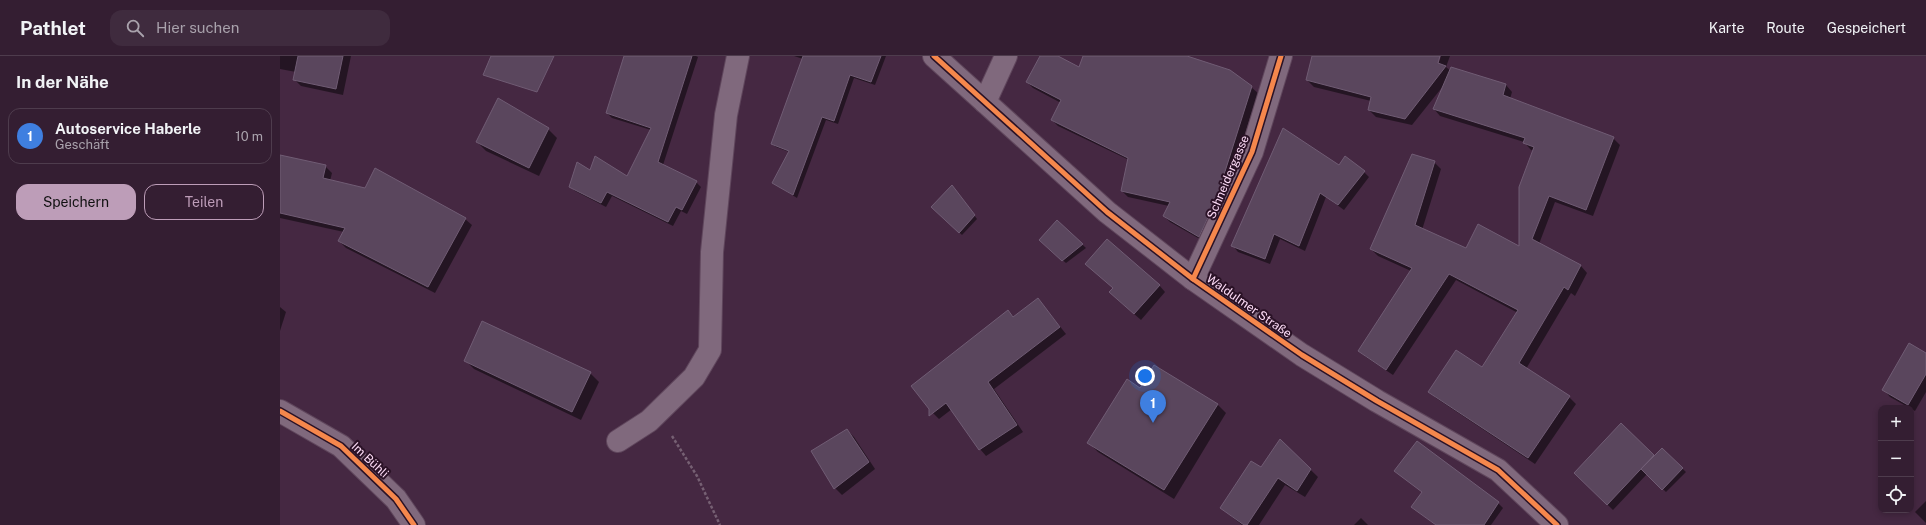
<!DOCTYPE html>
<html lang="de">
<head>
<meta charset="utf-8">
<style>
  body { margin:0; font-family:"Public Sans",sans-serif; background:#3f2b3e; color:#f1f3f6 }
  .controls { position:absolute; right:12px; bottom:12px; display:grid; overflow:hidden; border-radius:8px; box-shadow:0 2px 6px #0003 }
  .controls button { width:36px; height:36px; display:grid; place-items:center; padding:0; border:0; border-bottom:1px solid #4e3c4d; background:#341e32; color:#f1f3f6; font:20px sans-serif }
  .you { position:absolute; left:865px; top:320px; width:14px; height:14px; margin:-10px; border:3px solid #fff; border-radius:50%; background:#1a73e8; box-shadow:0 0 0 6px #1a73e833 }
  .badge { display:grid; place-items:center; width:26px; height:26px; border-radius:50%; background:#bd9db8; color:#fff; font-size:13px; font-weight:700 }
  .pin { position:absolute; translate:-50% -33px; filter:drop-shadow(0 1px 2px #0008) }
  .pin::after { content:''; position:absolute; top:21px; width:14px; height:12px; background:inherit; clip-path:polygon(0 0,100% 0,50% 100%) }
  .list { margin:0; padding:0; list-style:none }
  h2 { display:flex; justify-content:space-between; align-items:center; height:52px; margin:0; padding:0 16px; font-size:17px }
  h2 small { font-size:13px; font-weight:400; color:#a9a2ac }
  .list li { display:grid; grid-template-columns:26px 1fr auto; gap:12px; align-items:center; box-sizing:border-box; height:56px; margin:0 8px 8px; padding:0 8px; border:1px solid #4e3c4d; border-radius:12px }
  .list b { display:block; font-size:15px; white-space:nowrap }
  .list p { margin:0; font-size:13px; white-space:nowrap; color:#a9a2ac }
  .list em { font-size:13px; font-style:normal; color:#a9a2ac }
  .actions { display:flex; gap:8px; padding:12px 16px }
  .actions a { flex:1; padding:9px 0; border:1px solid #bd9db8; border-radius:12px; text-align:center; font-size:14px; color:#bd9db8 }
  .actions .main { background:#bd9db8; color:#111 }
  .icon { flex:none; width:22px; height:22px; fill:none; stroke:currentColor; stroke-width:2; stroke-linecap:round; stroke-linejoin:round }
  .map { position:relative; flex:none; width:1646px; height:469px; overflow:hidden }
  header { display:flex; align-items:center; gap:24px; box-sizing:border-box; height:56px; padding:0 20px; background:#341e32; border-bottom:1px solid #4e3c4d }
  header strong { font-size:19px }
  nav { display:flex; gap:22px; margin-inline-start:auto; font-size:14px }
  .search { width:280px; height:36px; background:#3f2b3e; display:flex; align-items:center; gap:10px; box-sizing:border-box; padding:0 14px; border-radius:12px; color:#a9a2ac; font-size:15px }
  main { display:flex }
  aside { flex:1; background:#341e32 }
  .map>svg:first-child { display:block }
</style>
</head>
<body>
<header>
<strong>Pathlet</strong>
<div class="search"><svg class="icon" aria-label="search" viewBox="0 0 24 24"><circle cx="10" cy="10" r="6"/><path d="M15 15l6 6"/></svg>Hier suchen</div>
<nav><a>Karte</a><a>Route</a><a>Gespeichert</a></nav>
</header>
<main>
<aside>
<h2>In der Nähe<small></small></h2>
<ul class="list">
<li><span class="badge" style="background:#3f7fe0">1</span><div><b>Autoservice Haberle</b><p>Geschäft</p></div><em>10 m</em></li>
</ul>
<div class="actions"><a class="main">Speichern</a><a>Teilen</a></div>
</aside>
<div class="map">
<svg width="1646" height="469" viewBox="0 0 1646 469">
  <rect width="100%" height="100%" fill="#452842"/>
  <g fill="#0007">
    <path d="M0 0H71L63 39 21 30 14 23 16 16 0 13Z"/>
    <path d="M345 0H416L418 1 383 109 416 126 421 131 407 158 401 155 393 170 332 140 326 151 295 135 290 130 310 115 348 121 371 74 332 62 327 57Z"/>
    <path d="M514 0H606L595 29 574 22 558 68 546 64 517 142 493 127 509 96 496 91 492 88 523 3Z"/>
    <path d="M761 0H776L799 12 805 0H903L971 31 978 37 942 150 925 186 890 166 884 160 889 150 848 141 842 135 849 104 778 70 772 64 781 47 753 32 747 26Z"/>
    <path d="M1033 0H1159L1157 12 1161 0H1170L1166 11 1171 15 1226 29 1232 36 1230 43 1333 82 1340 89 1313 160 1275 146 1259 188 1301 210 1307 217 1295 240 1291 237 1246 313 1289 341 1296 348 1255 408 1156 342 1150 336 1203 312 1238 257 1176 224 1113 319 1086 301 1079 295 1131 215 1098 200 1091 193 1154 106 1161 113 1142 174 1186 193 1240 192 1254 95 1251 94 1244 86 1160 60 1154 53 1164 29 1132 69 1096 61 1089 54 1091 45 1034 31 1027 24Z"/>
    <path d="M268 73 277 82 259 120 206 95 197 86Z"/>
    <path d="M0 100 45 110 52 117 50 125 185 163 192 169 155 237 66 192 59 185 64 176 0 162Z"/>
    <path d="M1060 110 1084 116 1089 121 1064 154 1046 141 1025 195 1000 183 990 208 958 196 953 190Z"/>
    <path d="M675 134 697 163 682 179 653 151Z"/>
    <path d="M777 165 806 192 786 207 764 188Z"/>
    <path d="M879 229 885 236 861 264 837 243Z"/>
    <path d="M758 243 786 278 714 333 743 376 706 400 700 393 672 353 659 363 653 357 728 256 734 261Z"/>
    <path d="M0 251 6 256 0 275Z"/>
    <path d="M1646 298V336L1635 355 1610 341 1604 334Z"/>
    <path d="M185 304 310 317 319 326 301 364 194 313Z"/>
    <path d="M860 333 937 348 946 357 894 443 818 396 809 387Z"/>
    <path d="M1341 369 1374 401 1382 393 1406 416 1386 436 1367 418 1333 454 1295 417Z"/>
    <path d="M567 374 574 381 595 413 562 439 555 432 532 396Z"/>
    <path d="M1000 384 1038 421 1025 441 1005 429 979 469H962L941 452 982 412Z"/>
    <path d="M1143 436 1218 447 1223 452 1211 469H1156L1137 455Z"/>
    <path d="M1646 445V467L1635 456Z"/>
    <path d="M1081 462 1088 469H1074Z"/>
  </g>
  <g fill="#5a465d" stroke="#705c74">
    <path d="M18 0H63L56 33 13 24Z"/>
    <path d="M211 0H274L257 36 203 19Z"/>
    <path d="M344 0H412L378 106 417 125 402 154 396 151 388 166 327 136 321 147 289 131 297 106 310 114 315 100 347 120 371 72 326 57Z"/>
    <path d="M523 0H601L591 26 570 19 554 65 542 61 513 139 492 127 509 95 491 88Z"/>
    <path d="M760 0H778L799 11 803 0H907L950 14 972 30 936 144 919 181 883 160 890 146 841 135 848 102 771 64 781 44 746 26Z"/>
    <path d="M1032 0H1160L1158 7 1166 10 1125 63 1088 54 1091 41 1026 24Z"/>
    <path d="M1171 11 1226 28 1223 39 1334 81 1306 154 1269 140 1252 183 1301 209 1288 234 1284 231 1239 307 1290 340 1248 402 1148 336 1176 294 1202 311 1238 254 1169 218 1106 314 1078 295 1132 212 1090 193 1132 98 1155 105 1135 169 1186 192 1198 168 1239 190V131L1254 91 1243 87 1245 82 1153 53Z"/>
    <path d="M218 42 269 72 249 112 196 86Z"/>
    <path d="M1003 72 1059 109 1065 100 1085 115 1058 149 1040 137 1019 190 994 178 985 203 951 190Z"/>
    <path d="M0 99 46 109 43 122 85 132 95 112 186 162 148 231 58 185 65 172 0 157Z"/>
    <path d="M672 129 695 159 679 177 651 151Z"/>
    <path d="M777 164 803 188 782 205 759 184Z"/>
    <path d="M827 183 880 229 854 258 829 236 833 232 805 208Z"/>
    <path d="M758 242 780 271 708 326 737 369 699 394 666 347 649 360V353L631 330 728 254 733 261Z"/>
    <path d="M202 265 311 316 292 356 184 305Z"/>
    <path d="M1629 287 1646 297V318L1628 349 1602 334Z"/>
    <path d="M874 309 938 348 884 434 807 387 847 323 860 332Z"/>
    <path d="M1341 367 1374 399 1327 449 1294 417Z"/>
    <path d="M567 373 589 406 554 433 531 395Z"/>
    <path d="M1000 383 1031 413 1017 435 998 422 967 469H964L940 452 971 405 981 411Z"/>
    <path d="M1137 385 1219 446 1204 469H1156L1131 451 1142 436 1114 415Z"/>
    <path d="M1382 392 1403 412 1382 434 1361 413Z"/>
  </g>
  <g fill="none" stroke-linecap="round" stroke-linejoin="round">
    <defs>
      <g id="minor">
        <path d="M654 0 827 156 913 223 1022 299 1097 345 1218 414 1277 469"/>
        <path d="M705 46 726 0"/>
        <path d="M913 223 972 96 1001 0"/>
        <path d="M0 355 61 390 116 443 134 469"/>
        <path d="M338 385 369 365 414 321 430 294 432 196 446 59 458 0"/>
      </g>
    </defs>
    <use href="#minor" stroke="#5f465c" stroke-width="24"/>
    <path stroke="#766073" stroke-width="2.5" stroke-dasharray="3 2" stroke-linecap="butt" d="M392 380 417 420 440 469"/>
    <use href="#minor" stroke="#80697d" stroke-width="22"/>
    <defs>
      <g id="cycleway">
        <path d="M654 0 827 156 913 223 1022 299 1097 345 1218 414 1277 469"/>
        <path d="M913 223 972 96 1001 0"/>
        <path d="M0 355 61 390 116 443 134 469"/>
      </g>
    </defs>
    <use href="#cycleway" stroke="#2a1226" stroke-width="8"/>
    <use href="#cycleway" stroke="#f5874c" stroke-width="5"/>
  </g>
  <g text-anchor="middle" stroke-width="4" stroke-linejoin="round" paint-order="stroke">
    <g font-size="12" fill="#fddcf7" stroke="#2a1226">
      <text transform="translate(948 121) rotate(-67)" y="4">Schneidergasse</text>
      <text transform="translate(969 250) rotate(35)" y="4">Waldulmer Straße</text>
      <text transform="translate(90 404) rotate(43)" y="4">Im Bühli</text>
    </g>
  </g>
</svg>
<div class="controls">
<button>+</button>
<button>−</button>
<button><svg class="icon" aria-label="locate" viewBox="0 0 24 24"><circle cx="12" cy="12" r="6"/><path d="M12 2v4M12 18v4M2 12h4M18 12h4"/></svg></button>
</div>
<div class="you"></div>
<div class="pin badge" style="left:873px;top:367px;background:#3f7fe0">1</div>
</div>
</main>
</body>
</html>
